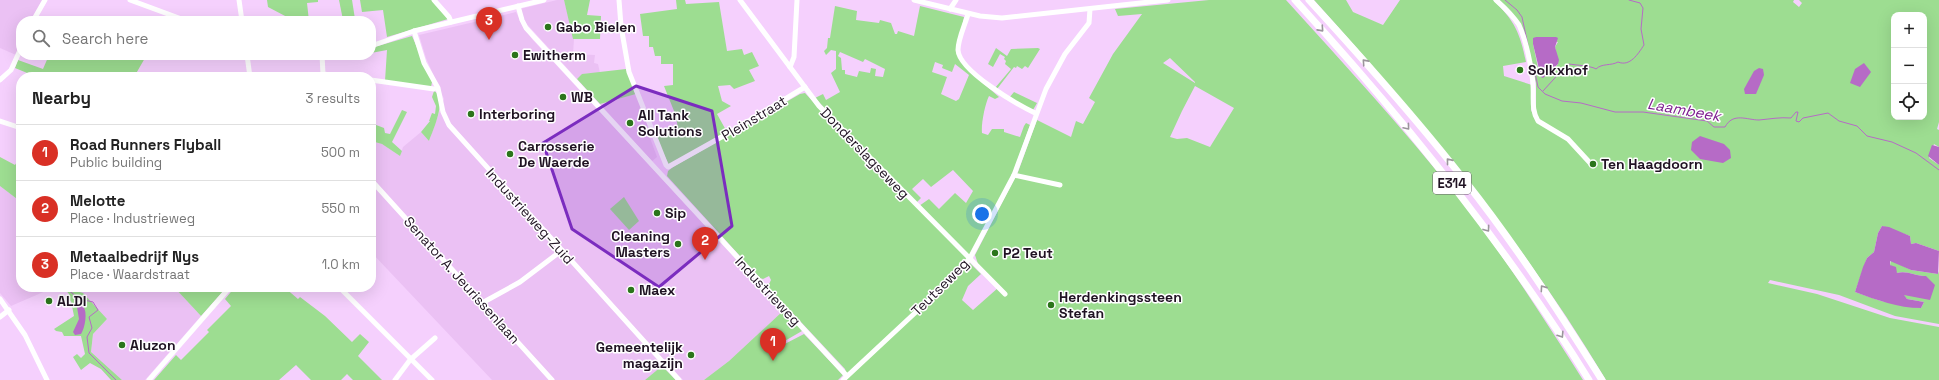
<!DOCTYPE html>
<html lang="en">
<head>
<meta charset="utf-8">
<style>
  body { margin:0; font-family:"Space Grotesk",sans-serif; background:#f2f2f2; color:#222 }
  .controls { position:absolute; right:12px; top:12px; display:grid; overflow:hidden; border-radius:8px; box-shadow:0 4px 16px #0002 }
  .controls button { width:36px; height:36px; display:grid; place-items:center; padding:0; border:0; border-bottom:1px solid #e0e0e0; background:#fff; color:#222; font:20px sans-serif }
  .you { position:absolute; left:982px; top:214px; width:14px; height:14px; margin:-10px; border:3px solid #fff; border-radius:50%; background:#1a73e8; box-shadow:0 0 0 6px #1a73e833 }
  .badge { display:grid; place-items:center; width:26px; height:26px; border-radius:50%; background:#d93025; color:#fff; font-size:13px; font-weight:700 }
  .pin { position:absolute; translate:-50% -33px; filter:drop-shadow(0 1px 2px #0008) }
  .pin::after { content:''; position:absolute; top:21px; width:14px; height:12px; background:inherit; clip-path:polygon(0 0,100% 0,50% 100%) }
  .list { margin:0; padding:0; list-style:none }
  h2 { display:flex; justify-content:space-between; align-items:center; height:52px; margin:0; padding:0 16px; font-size:17px }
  h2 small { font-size:13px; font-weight:400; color:#767676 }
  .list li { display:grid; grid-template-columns:26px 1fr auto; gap:12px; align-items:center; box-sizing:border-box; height:56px; padding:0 16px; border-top:1px solid #e0e0e0 }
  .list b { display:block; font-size:15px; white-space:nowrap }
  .list p { margin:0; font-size:13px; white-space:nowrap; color:#767676 }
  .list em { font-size:13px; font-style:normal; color:#767676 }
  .icon { flex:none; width:22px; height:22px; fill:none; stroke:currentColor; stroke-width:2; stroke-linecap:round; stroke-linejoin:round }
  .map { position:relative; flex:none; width:1939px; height:380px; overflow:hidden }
  .search { position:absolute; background:#fff; box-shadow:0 4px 16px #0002; left:16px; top:16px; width:360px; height:44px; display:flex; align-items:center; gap:10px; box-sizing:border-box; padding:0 14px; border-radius:16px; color:#767676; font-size:15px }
  .panel { position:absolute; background:#fff; box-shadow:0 4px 16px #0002; left:16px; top:72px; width:360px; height:220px; border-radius:16px }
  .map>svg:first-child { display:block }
</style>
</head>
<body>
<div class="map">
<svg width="1939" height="380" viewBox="0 0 1939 380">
  <rect width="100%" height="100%" fill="#f5d0fd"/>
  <g fill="#ebc1f4">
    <path d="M0 0H42L30 21H21V41L16 55 0 48Z"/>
    <path d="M557 0H564L574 39 573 54 595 55 594 63 598 64 600 73 583 74 577 79 525 22 520 9Z"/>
    <path d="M516 12 521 22 532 39 784 310 729 361 704 380H683L667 363 645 380H492L371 252V141L382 144 400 156 403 147 421 132 429 141 444 99 426 58 419 35Z"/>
    <path d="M636 94 648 126 646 127 657 157 652 161 600 104Z"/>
    <path d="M0 186 21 202V287H55L11 306 0 293Z"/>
    <path d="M65 287H174L201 316 145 380H122L91 352 93 334 107 319Z"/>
  </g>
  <g fill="#9ddd91" fill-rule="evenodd">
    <path d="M267 0H318V2L307 3 309 21H303V19L287 17 268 7Z"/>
    <path d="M339 0H352L355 19 343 20Z"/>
    <path d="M360 0H432L448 19 387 37 383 10 362 12Z"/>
    <path d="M564 0H590L587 15 601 16 600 39H573Z"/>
    <path d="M676 0H685L686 4 719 2 727 51 742 49 744 55 752 52 759 66 749 70 755 81 734 89 730 85 718 86 722 101 731 106 717 114 727 132 669 165 655 137 678 129 676 116 664 86 673 85V64H661V56H655L653 47H649V36H643L640 14 677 9Z"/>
    <path d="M1209 0H1286C1344 64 1403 128 1457 196 1503 254 1543 317 1583 380H846L970 263 981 274 968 286 962 300 973 310 999 287 979 267 975 255 1018 172 1037 120 1071 137 1076 121 1083 124 1095 102 1089 98 1113 54 1142 14 1118 16 1115 9ZM1170 58 1195 82V83L1163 63ZM1195 86 1234 108 1210 147 1187 138 1177 139 1170 137 1182 111Z"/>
    <path d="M1314 0H1346L1353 12 1383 25 1400 0H1493C1515 21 1520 33 1526 62L1503 66 1504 76 1532 85 1531 110 1534 117 1540 120 1536 113V83L1524 36 1498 0H1794L1793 2 1799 7 1802 3 1799 0H1939V122L1937 129 1939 130V147L1934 144 1929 158 1939 165V251L1916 243 1911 244 1910 236 1882 226 1878 233 1874 252 1867 258 1855 292 1881 301 1921 308 1924 302 1907 299 1903 295 1926 276C1916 276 1906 270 1897 273L1890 265 1891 260 1911 270 1938 274 1939 271V324L1895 316 1839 295 1770 280 1768 283 1817 294 1890 318 1939 327V380H1606C1524 242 1421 119 1314 0ZM1894 15H1924V117H1894ZM1536 37 1558 42 1555 47 1558 64 1547 75 1539 72 1533 44Z"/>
    <path d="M835 6 857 11 856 20 879 23 880 20 891 23 895 34H897L898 31 914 36 920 6 964 17 958 47 967 69 999 97 995 99 989 96C985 104 981 124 982 133L988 135 992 129H1004V132L1020 137 1024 126 1026 123 1030 125 1013 173 970 258 847 376 845 369 770 289 768 286 771 280 769 276 763 279 760 278 667 176 668 171 673 167 800 94 805 93 848 140 958 247 919 206 929 199 939 209 955 193 966 203 973 191 953 170 931 187 923 179 912 189 921 198 916 203 815 98 823 94 826 100 840 92 831 73 836 69V51L831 50 826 55 824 51 827 48 828 38H830ZM840 52 863 62 865 59 885 69 883 77 875 76 876 69 871 68 870 73 859 71 857 77 845 74V70H842L841 58 838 56ZM935 62 943 65 942 68 952 72 955 64 969 75 959 99 956 101 941 94 947 77 932 72Z"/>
    <path d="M412 36 432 82 431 87 385 81 387 50 371 53V48Z"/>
    <path d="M996 48 1007 56 1011 49 1038 48 1040 49 1028 68 1025 66 1022 69 1017 66 1016 68 1014 67 997 89 995 88 1011 69 1005 64 1006 61 1004 59 1005 57 1000 54 993 67 988 64Z"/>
    <path d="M49 55H140L145 58 134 77H37L15 68 18 60 43 69Z"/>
    <path d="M626 69 636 94 600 104 577 79 582 74Z"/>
    <path d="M434 91C448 98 433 130 429 141L421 132 430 121H429L432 113 435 114 436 106 432 97Z"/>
    <path d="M1014 92 1037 103 1033 110 1009 98Z"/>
    <path d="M402 110 407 112 392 142 402 151 400 156 382 144 371 141V123L384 128 385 133 390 134Z"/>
    <path d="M0 157 15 165 18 160 21 162V202L0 186Z"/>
    <path d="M624 197 639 221 629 230 610 209Z"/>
    <path d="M63 287 83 293 107 319 93 334 91 352 122 380H111L101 369 90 363 81 370 73 357 77 354 81 358 85 354 81 336H64L62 332 56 331 54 329 74 316 71 301 69 302V294Z"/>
    <path d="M174 287H227L201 316Z"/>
    <path d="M235 287H284L298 299 300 297 325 316 352 342 360 334 369 342 358 356 382 380H353L347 374 341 380H311L296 365 279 380H154L176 355 181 360 209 332 207 330 231 306 225 299Z"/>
    <path d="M784 310 802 331 776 346 777 348 804 334 843 375 838 380H704L729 361Z"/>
    <path d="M662 366 676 380H645Z"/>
  </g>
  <g fill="#b66bc6">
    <path d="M1536 37H1556L1558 38 1555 47 1559 60 1558 64 1543 78 1541 77 1533 44V38Z"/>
    <path d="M1864 63 1871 72 1860 87 1850 83 1855 69Z"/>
    <path d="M1759 68 1763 69 1764 75 1756 94H1745L1744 89 1754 71Z"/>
    <path d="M1700 136 1724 144 1730 150 1731 158 1723 163 1700 159 1691 150 1692 142Z"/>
    <path d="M1932 145 1939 147V165L1928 156Z"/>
    <path d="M1882 226 1889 227 1910 236 1911 244 1916 243 1939 251 1938 274 1911 270 1890 261V265L1896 267 1897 273C1906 270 1916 276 1926 276L1935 285 1930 300 1904 295 1907 299 1924 302 1921 308C1898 308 1877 300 1855 292L1863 267 1867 258 1874 252 1878 233Z"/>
    <path d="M79 305 83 306C88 312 85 328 81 334L75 335 73 332 79 319 77 307Z"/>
  </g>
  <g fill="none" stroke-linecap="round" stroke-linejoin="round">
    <g stroke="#b66bc6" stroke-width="1">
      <path d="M1505 0 1517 10 1522 17 1528 45"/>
      <path d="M1533 63 1538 87 1545 94 1562 101 1581 103 1615 112H1643L1707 121 1714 127H1725C1733 112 1747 120 1759 120 1770 119 1780 117 1791 118L1796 112H1798L1796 121 1799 122 1803 118 1828 113 1839 121 1857 126 1867 136 1892 142 1916 153 1939 170"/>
      <path d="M1543 91 1564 68 1569 64C1575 65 1592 66 1596 69 1602 63 1611 66 1618 62 1630 67 1638 54 1644 45L1641 29 1643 8 1640 3 1629 0"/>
      <path d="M64 287 80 299 93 302 98 310 89 317 92 328 87 337 89 353 116 380"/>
    </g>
    <g stroke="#fff" stroke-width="5">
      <path d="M130 0 187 21"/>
      <path d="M239 0 242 21"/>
      <path d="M434 0 449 17 451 22"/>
      <path d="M619 0 621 26 629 72 666 165 668 167 734 130 805 87"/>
      <path d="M740 0 819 106 1005 294"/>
      <path d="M914 0 980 16 1002 18 1168 0"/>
      <path d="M1496 0C1504 7 1513 16 1519 25 1526 40 1532 69 1533 85 1534 97 1531 110 1538 121L1568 139 1591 164"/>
      <path d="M518 6 522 20 526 28 847 376"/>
      <path d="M950 9 956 0"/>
      <path d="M968 14C965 25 958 39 958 50 959 71 1018 105 1035 113"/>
      <path d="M33 21 45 0"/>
      <path d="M414 31 424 63 438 88 443 112 449 125 679 380"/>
      <path d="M371 46 414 31 544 0"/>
      <path d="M247 55 250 77"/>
      <path d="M322 55 323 74"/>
      <path d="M790 67 794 57 797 0"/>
      <path d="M311 77 323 74 347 77"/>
      <path d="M0 80 11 70 21 48"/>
      <path d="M371 80 434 89"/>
      <path d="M0 121 21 128"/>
      <path d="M1014 175 1060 185"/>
      <path d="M371 180 552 380"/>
      <path d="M339 287 432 380"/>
      <path d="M0 299 25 335 47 380"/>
      <path d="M482 303 520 282 561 251"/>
      <path d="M0 317 9 310"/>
      <path d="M149 380 230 287"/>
      <path d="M395 380 410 360 435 338"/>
      <path d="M843 380 946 284 970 258 1014 175 1046 89 1065 54 1089 23 1090 9"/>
    </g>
    <g stroke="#fff" stroke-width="7">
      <path d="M1295 0C1404 119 1504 243 1589 380"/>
      <path d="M1309 0C1363 59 1416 118 1465 181 1515 244 1559 312 1602 380"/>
    </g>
  </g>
  <defs><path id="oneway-chevron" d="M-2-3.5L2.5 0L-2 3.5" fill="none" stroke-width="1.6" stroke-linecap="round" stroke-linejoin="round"/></defs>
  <g stroke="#9b959c">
    <use href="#oneway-chevron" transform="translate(1321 29) rotate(48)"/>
    <use href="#oneway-chevron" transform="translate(1365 62) rotate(-132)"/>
    <use href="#oneway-chevron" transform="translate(1407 127) rotate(50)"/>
    <use href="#oneway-chevron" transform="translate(1449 161) rotate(-129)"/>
    <use href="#oneway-chevron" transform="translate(1487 229) rotate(54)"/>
    <use href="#oneway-chevron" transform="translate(1543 288) rotate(-125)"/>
    <use href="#oneway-chevron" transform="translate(1561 335) rotate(57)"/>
  </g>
  <path fill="#7b2cbf" fill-opacity="0.2" stroke="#7b2cbf" stroke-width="3" stroke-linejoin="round" d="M636 86 712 111 732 226 659 287 572 229 543 143Z"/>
  <g fill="#2b751b" stroke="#fff" stroke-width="1.5">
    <circle cx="548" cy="27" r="4"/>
    <circle cx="515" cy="55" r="4"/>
    <circle cx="1520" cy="70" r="4"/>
    <circle cx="563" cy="97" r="4"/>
    <circle cx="471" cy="114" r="4"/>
    <circle cx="630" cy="123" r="4"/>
    <circle cx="510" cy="154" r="4"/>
    <circle cx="1593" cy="164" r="4"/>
    <circle cx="657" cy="213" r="4"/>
    <circle cx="678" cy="244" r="4"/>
    <circle cx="995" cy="253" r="4"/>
    <circle cx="631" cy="290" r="4"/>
    <circle cx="49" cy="301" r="4"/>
    <circle cx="1051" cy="305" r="4"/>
    <circle cx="122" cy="345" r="4"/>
    <circle cx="691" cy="355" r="4"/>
  </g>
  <g text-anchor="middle" stroke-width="3" stroke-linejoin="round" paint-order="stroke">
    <rect fill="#fff" stroke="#635a65" stroke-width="1" x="1433" y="172" width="38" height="22" rx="3"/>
    <g font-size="13" font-weight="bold" fill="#201323">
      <text x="1452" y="188">E314</text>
    </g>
    <g font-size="14" font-weight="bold" fill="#201323" stroke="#fff" text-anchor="start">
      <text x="556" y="32">Gabo Bielen</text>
      <text x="523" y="60">Ewitherm</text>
      <text x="1528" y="75">Solkxhof</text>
      <text x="571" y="102">WB</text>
      <text x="479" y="119">Interboring</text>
      <text x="638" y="120">All Tank<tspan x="638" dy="16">Solutions</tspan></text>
      <text x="518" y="151">Carrosserie<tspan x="518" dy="16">De Waerde</tspan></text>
      <text x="1601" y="169">Ten Haagdoorn</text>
      <text x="665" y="218">Sip</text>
      <text x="670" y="241" text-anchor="end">Cleaning<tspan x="670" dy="16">Masters</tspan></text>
      <text x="1003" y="258">P2 Teut</text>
      <text x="639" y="295">Maex</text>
      <text x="1059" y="302">Herdenkingssteen<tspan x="1059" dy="16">Stefan</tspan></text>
      <text x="57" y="306">ALDI</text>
      <text x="130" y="350">Aluzon</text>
      <text x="683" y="352" text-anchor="end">Gemeentelijk<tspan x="683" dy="16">magazijn</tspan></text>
    </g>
    <g font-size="14" fill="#201323" stroke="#fff">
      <text transform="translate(754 118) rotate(-31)" y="5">Pleinstraat</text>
      <text transform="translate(865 153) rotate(46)" y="5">Donderslagseweg</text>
      <text transform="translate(530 216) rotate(48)" y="5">Industrieweg-Zuid</text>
      <text transform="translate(462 280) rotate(48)" y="5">Senator A. Jeurissenlaan</text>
      <text transform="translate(940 287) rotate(-45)" y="5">Teutseweg</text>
      <text transform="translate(768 291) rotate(47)" y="5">Industrieweg</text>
    </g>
    <g font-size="15" font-style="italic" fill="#7d1f8f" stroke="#fff">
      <text transform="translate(1684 110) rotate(10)" y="5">Laambeek</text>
    </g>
  </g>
</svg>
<div class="controls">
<button>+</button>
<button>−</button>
<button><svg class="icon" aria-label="locate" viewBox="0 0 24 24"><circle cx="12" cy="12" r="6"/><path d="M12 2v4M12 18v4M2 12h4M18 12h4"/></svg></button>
</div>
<div class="you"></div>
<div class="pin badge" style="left:773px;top:361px">1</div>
<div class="pin badge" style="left:705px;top:260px">2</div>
<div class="pin badge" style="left:489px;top:40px">3</div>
<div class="search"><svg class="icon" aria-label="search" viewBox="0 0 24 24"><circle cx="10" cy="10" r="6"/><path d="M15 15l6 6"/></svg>Search here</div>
<section class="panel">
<h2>Nearby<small>3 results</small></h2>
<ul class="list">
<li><span class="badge">1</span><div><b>Road Runners Flyball</b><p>Public building</p></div><em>500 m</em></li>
<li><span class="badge">2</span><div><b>Melotte</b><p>Place · Industrieweg</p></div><em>550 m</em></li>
<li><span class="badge">3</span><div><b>Metaalbedrijf Nys</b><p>Place · Waardstraat</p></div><em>1.0 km</em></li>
</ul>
</section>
</div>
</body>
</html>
